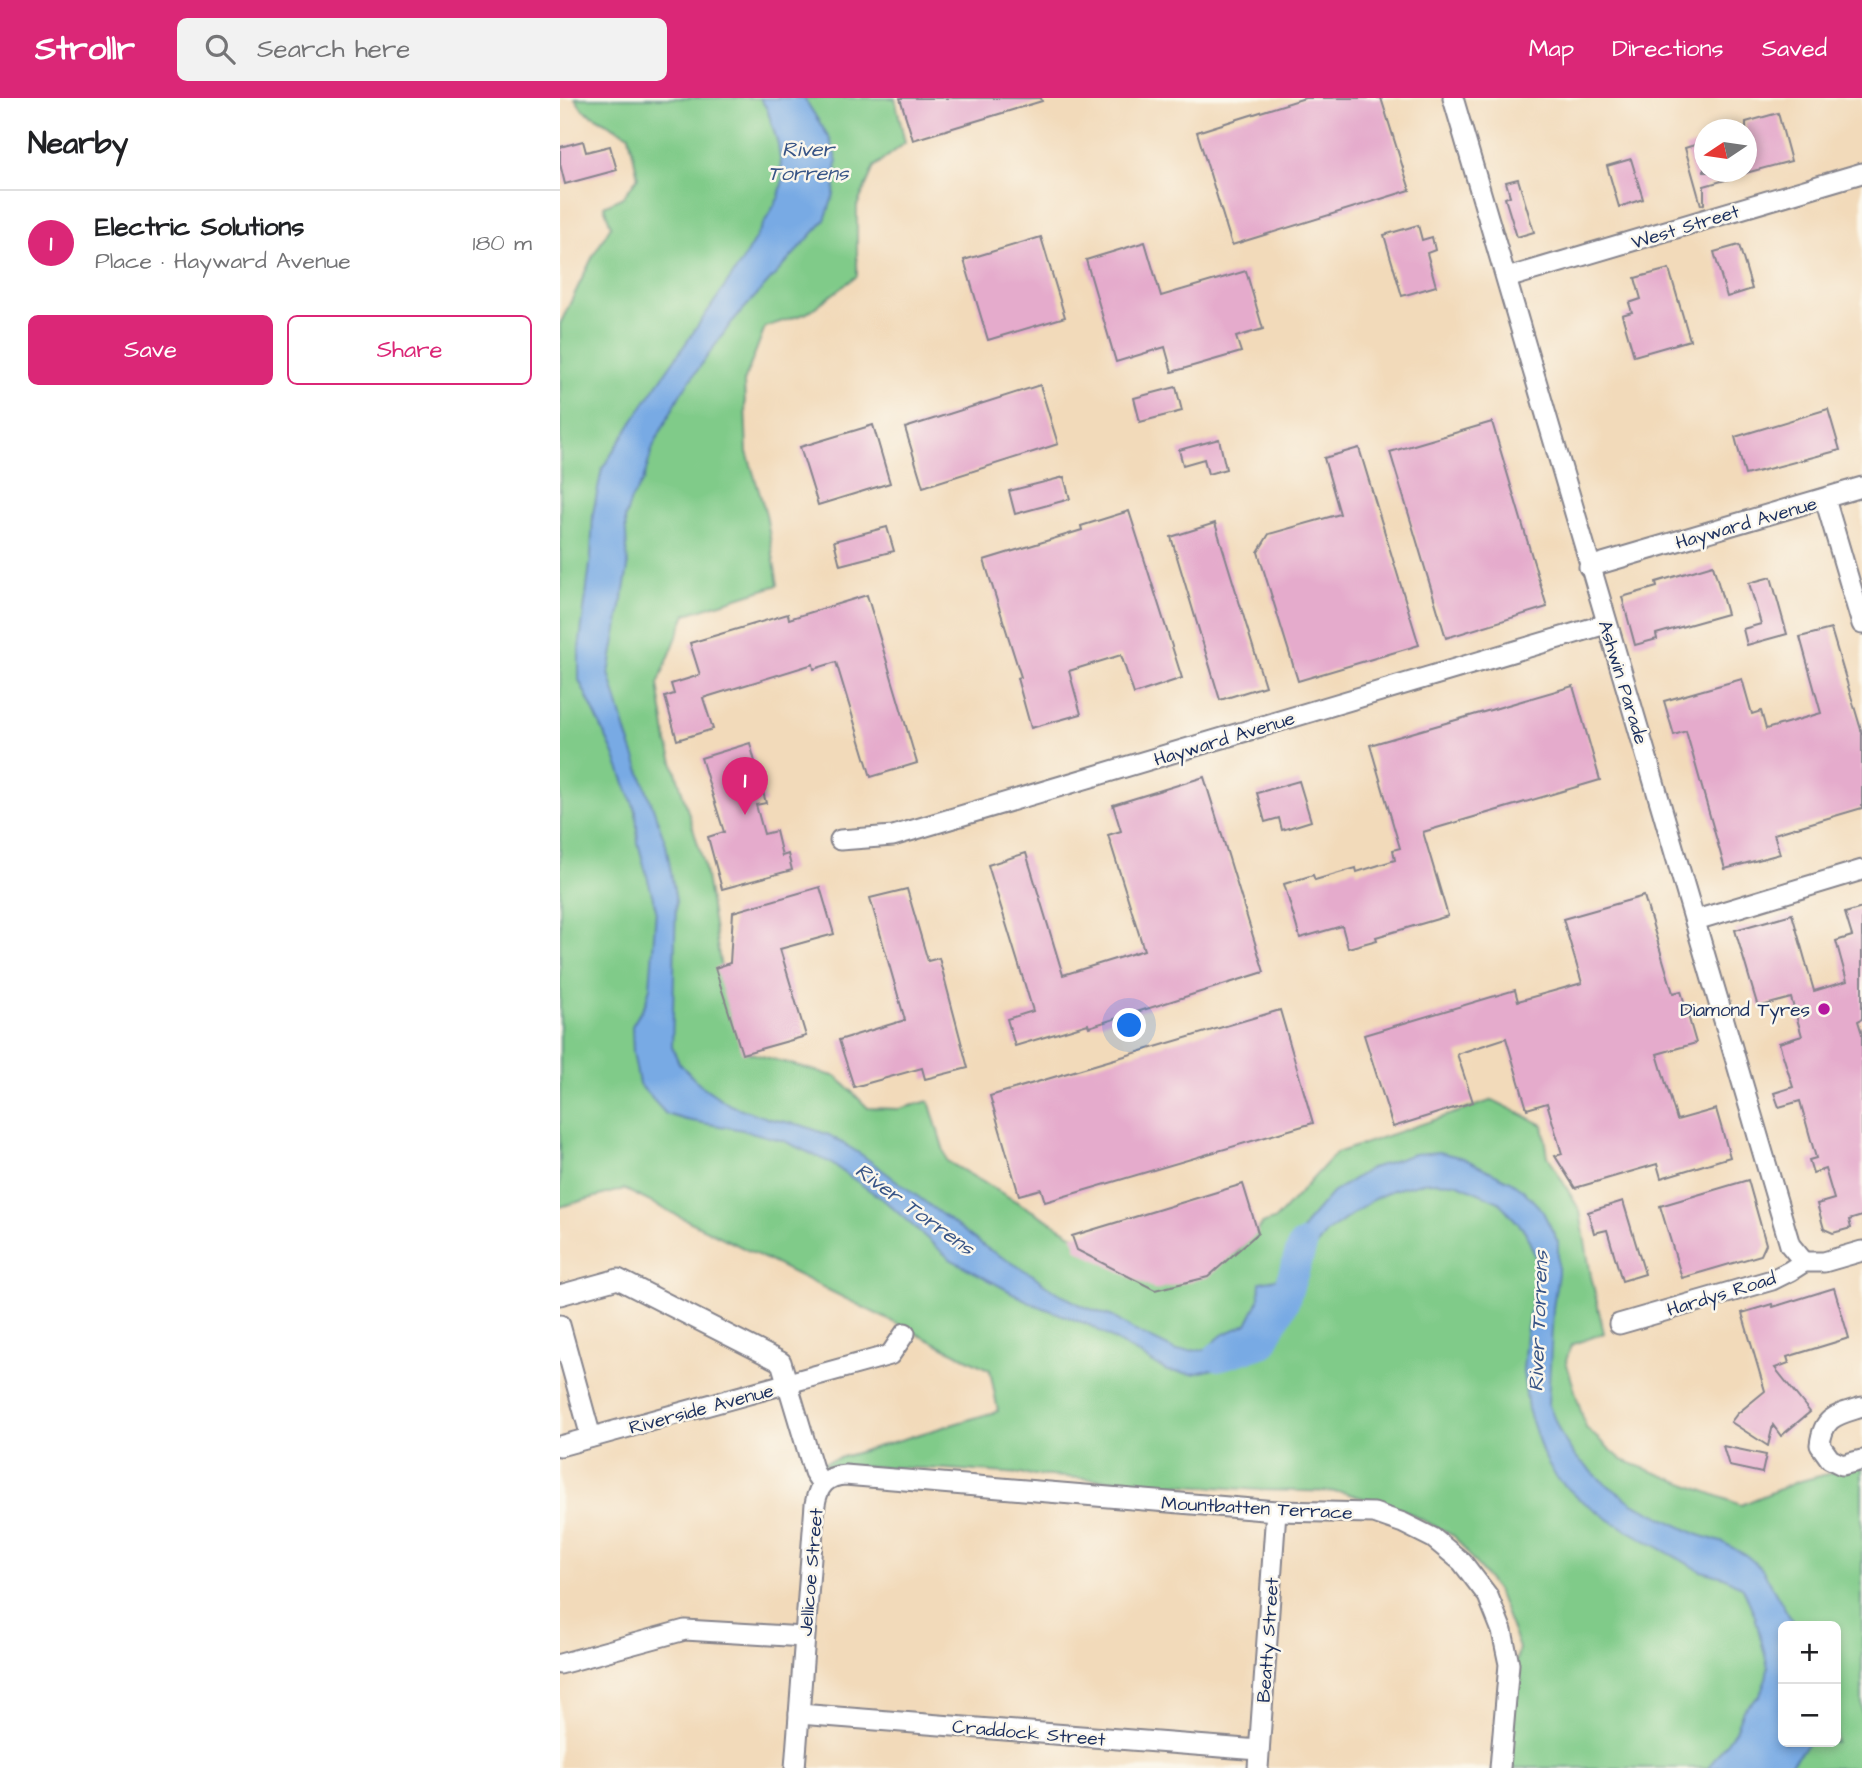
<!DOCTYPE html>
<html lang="en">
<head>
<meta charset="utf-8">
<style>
  body { margin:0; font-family:"Architects Daughter",sans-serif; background:#f2f2f2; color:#202124 }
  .controls { position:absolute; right:21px; bottom:21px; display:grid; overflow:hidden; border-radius:10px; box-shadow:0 4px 10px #0003 }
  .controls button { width:63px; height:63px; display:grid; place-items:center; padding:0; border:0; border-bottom:2px solid #e0e0e0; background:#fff; color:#202124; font:35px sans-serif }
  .compass { position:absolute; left:1134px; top:21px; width:63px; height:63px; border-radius:50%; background:#fff; box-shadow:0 4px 10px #0003; rotate:257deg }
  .you { position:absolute; left:570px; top:928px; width:24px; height:24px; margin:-18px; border:5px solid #fff; border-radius:50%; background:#1a73e8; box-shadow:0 0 0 10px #1a73e833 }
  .badge { display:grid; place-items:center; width:46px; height:46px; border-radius:50%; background:#db2777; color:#fff; font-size:23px; font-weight:700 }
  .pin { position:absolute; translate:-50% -58px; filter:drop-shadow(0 2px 4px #0008) }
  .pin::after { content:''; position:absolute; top:37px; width:24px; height:21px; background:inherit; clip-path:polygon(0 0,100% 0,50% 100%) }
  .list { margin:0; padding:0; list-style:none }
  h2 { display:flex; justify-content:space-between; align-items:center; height:91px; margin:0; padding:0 28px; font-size:30px }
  h2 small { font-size:23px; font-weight:400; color:#757577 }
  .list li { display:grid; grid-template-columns:46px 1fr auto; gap:21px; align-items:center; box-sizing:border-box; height:105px; padding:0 28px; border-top:2px solid #e0e0e0 }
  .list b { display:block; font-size:26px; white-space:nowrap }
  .list p { margin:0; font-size:23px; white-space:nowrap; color:#757577 }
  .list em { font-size:23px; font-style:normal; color:#757577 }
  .actions { display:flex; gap:14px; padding:21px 28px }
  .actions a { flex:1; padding:16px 0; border:2px solid #db2777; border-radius:10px; text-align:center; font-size:24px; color:#db2777 }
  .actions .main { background:#db2777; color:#fff }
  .icon { flex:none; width:38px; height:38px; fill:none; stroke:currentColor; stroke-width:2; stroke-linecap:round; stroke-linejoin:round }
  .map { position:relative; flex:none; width:1302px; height:1670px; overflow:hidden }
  header { display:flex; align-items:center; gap:42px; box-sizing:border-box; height:98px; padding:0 35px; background:#db2777; color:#fff }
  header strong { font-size:33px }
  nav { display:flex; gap:38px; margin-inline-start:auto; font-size:24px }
  .search { width:490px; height:63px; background:#f2f2f2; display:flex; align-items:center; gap:18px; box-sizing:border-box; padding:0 24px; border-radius:10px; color:#757577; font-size:26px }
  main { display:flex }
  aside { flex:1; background:#fff }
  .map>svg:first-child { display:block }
</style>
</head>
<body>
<header>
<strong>Strollr</strong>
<div class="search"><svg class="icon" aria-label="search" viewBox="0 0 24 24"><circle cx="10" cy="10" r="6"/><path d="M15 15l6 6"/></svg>Search here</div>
<nav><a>Map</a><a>Directions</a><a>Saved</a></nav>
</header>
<main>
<aside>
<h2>Nearby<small></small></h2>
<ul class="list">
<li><span class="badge">1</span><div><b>Electric Solutions</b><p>Place · Hayward Avenue</p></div><em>180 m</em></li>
</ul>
<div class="actions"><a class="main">Save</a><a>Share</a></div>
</aside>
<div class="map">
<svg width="1302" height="1670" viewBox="0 0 1302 1670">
  <rect width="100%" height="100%" fill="#fbf7ec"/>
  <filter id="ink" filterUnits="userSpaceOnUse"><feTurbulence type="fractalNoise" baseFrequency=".0143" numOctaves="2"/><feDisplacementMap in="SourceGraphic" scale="14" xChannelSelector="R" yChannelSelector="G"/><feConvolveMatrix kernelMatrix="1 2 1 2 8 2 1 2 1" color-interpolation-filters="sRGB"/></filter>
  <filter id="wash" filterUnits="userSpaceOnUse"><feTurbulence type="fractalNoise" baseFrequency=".00686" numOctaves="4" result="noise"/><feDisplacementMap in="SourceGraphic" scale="28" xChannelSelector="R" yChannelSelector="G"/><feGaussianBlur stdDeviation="1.57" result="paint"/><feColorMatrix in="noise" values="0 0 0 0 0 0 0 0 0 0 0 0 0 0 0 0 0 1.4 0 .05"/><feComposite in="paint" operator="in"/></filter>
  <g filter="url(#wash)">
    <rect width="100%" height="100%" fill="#f2daba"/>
    <path fill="#80cb89" stroke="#4e7d74" stroke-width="2" fill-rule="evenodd" d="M15 0H335L345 45 314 69 297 108V178L247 215 205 229 184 284 187 354 206 416 218 487 126 516 98 586 107 644 144 766 163 883 187 954 277 979 308 1010 339 1011 369 1003 387 1063 592 1183 676 1155 702 1126 716 1121 776 1055 933 1002 983 1027 988 1058 1020 1113 1031 1178 1044 1235 1011 1247 1006 1263 1026 1330 1062 1362 1181 1407 1237 1384 1302 1367V1670H947L953 1577 959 1550 937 1493 894 1438 839 1410 782 1394 700 1392 386 1371 255 1367 438 1313 430 1272 64 1091 0 1109V226L33 158 51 128 44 108 63 99 78 79 69 37 23 12ZM1223 1528H1276V1644H1223Z"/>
    <path fill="#78aae4" stroke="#4a6ca1" stroke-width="2" d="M200 0H244L270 41 277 63 274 96 265 122 172 224 121 295 94 346 83 383 71 402 65 420 68 470 49 575 67 637 106 746 116 803 112 949 119 965 139 986 170 1007 210 1021 241 1027 269 1037 302 1057 428 1151 473 1177 491 1191 522 1208 553 1219 573 1232 616 1253 645 1252 662 1237 687 1226 699 1202 700 1184 716 1181 747 1124 772 1095 809 1071 854 1056 879 1054 903 1060 950 1083 963 1092 982 1112 998 1144V1175L993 1210 988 1305 1000 1335 1014 1357 1042 1383 1074 1406 1136 1436 1164 1445 1187 1458 1202 1471 1235 1528H1223V1644H1249L1227 1670H1148L1175 1633 1183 1612 1200 1597 1206 1581 1208 1569 1195 1518 1183 1490 1164 1479 1141 1473 1051 1423 1018 1400 996 1379 983 1356 968 1311 963 1273 966 1236 977 1175 976 1160 965 1133 939 1104 896 1085 867 1084 833 1092 814 1101 766 1135 723 1195 696 1251 682 1264 633 1276 607 1273 529 1227 473 1206 390 1161 325 1103 269 1064 224 1043 183 1032 126 1022 106 1016 79 986 73 954 72 928 86 904 90 889 96 811 78 745 76 714 53 654 19 582V551L31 459 33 415 42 371 84 306 181 165 219 99 223 81 218 46 207 11Z"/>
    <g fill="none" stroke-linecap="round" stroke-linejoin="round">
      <path stroke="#78aae4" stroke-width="30" d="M659 1258 702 1245 724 1204 742 1148"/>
    </g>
    <g id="blocks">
      <g fill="#e5abcc">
        <path d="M340 0H481L482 3 353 42Z"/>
        <path d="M745 0H821L850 92 672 147 637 34Z"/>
        <path d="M1218 15 1231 63 1186 75V24Z"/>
        <path d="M23 43 26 54 50 48 57 72 5 86 0 66V49Z"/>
        <path d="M1144 44V74H1182L1183 77 1144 88V106L1141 107 1125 50Z"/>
        <path d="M1071 61 1083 101 1059 109 1047 68Z"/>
        <path d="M958 81 974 134 957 139 945 100 950 98 946 84Z"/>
        <path d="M858 127 862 142 872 139 875 152 867 155 876 188 842 198 824 137Z"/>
        <path d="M481 139 505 219 428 242 404 162Z"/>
        <path d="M585 144 601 198 686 173 703 231 676 239 681 254 612 274 605 249 556 264 526 162Z"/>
        <path d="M1179 147 1192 191 1167 199 1154 154Z"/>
        <path d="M1109 171 1130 242 1074 258 1062 217 1072 214 1069 205 1081 201 1075 180Z"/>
        <path d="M480 287 498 346 363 389 345 330Z"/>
        <path d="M616 289 622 313 580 324 574 300Z"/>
        <path d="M1268 311 1280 352 1185 377 1175 339Z"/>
        <path d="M932 324 987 509 886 540 830 354Z"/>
        <path d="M313 327 330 385 258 407 240 349Z"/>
        <path d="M659 341 666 371 648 376 644 361 623 367 619 352Z"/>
        <path d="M799 350 859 547 738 583 698 454 709 436 780 416 764 360Z"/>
        <path d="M504 379 510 401 455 416 449 393Z"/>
        <path d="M569 413 622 580 574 596 561 557 509 573 521 616 471 630 457 580 461 579 424 462 522 432 521 428Z"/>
        <path d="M655 425 705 588 660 602 611 439Z"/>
        <path d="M327 429 334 453 280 467 274 443Z"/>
        <path d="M1153 467 1167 516 1096 536 1097 541 1075 547 1062 499 1097 489 1096 484Z"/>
        <path d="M1211 479 1227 536 1187 547 1183 531 1201 526 1189 485Z"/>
        <path d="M307 497 357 665 311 679 276 564 254 571 253 566 143 600 153 631 117 642 105 599 114 596 111 586 140 577 130 545 228 516 229 521Z"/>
        <path d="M1271 531 1302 635V710L1214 736 1220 756 1165 771 1126 633 1114 637 1104 603 1182 581 1192 616 1201 613 1206 631 1261 615 1240 539Z"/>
        <path d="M1013 588 1040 682 863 734 888 818 816 839 817 842 788 850 782 828 740 840 724 786 753 777 755 782 796 770 797 774 835 762 833 752 840 750 810 647Z"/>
        <path d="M190 645 206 705 196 707 204 736 216 733 222 758 228 756 232 772 162 791 148 739 164 734 141 660Z"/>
        <path d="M644 679 704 874 529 929 528 926 455 948 447 921 473 913 428 767 466 755 503 877 584 852 548 737 561 733 553 707Z"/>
        <path d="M739 683 751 723 722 732 719 720 705 724 697 695Z"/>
        <path d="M260 789 274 836 220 851 246 938 182 956 155 870 170 865 173 814Z"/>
        <path d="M347 791 368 863 379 860 408 970 365 981 362 970 294 989 279 942 345 922 310 800Z"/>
        <path d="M1084 798 1113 895 1121 893 1136 945 1097 956 1117 1022 1156 1011 1170 1059 1101 1080 1097 1066 1015 1090 995 1058 1002 1056 987 1005 967 1011 946 940 897 956 913 1004 833 1029 804 937 955 892 958 903 1022 885 1003 821Z"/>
        <path d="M1302 810V921L1298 923 1302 936V1118L1289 1122 1291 1130 1273 1135 1264 1131 1257 1106 1274 1101 1265 1071 1253 1075 1249 1062 1256 1060 1240 1003 1219 1009 1214 995 1233 989 1219 945 1242 938 1231 900 1198 909 1175 832 1232 816 1254 893 1287 883 1276 843 1292 838 1285 815Z"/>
        <path d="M720 912 753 1025 485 1104 481 1091 459 1097 430 998Z"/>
        <path d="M1188 1082 1206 1146 1201 1157 1122 1180 1100 1108Z"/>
        <path d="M683 1086 698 1135 648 1179 595 1192 517 1152 512 1138Z"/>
        <path d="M1063 1103 1085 1176 1062 1183 1047 1132 1034 1135 1028 1114Z"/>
        <path d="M1274 1190 1289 1240 1227 1259 1229 1265 1215 1270 1250 1314 1221 1338 1213 1327 1208 1348 1171 1324 1177 1316 1205 1293 1182 1215 1212 1206 1213 1209Z"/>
        <path d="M1163 1348 1206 1357 1202 1375 1169 1368Z"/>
      </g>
    </g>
  </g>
  <g filter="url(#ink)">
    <use href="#blocks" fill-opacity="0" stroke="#86848c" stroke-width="2"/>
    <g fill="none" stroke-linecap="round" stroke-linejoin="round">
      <defs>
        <g id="minor">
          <path d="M893 0 1230 1147 1244 1164"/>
          <path d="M947 180 1302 75"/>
          <path d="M1265 401 1302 526"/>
          <path d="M1029 469 1302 389"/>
          <path d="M280 742 333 738 1046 526"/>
          <path d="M1136 822 1302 772"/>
          <path d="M0 1197 58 1181 221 1264 254 1374 262 1386"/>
          <path d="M1059 1226 1212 1182 1230 1173 1244 1164H1264L1302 1153"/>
          <path d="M0 1227 31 1339"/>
          <path d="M1302 1309C1277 1317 1263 1318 1260 1347L1270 1361 1282 1367 1302 1362"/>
          <path d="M0 1348 330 1257 345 1235"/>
          <path d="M0 1566 125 1532 244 1539"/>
          <path d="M239 1616 699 1652"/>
          <path d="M235 1670 255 1406C258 1388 266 1378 285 1377L716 1413 814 1415 843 1425 873 1440 902 1464 928 1498 942 1533 949 1566 940 1670"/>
          <path d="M698 1670 716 1413"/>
        </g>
      </defs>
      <use href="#minor" stroke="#86848c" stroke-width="23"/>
      <use href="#minor" stroke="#fff" stroke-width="19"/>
    </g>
  </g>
  <circle fill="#b5179e" stroke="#fbf7ec" stroke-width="2.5" cx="1264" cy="911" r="7"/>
  <g text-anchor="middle" stroke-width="5" stroke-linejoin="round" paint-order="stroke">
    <g font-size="19" fill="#1b2f5e" stroke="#fbf7ec">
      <text transform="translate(1125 128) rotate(-17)" y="7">West Street</text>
      <text transform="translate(1186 424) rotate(-16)" y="7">Hayward Avenue</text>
      <text transform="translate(1064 584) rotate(73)" y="7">Ashwin Parade</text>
      <text transform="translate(664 640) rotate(-17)" y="7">Hayward Avenue</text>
      <text transform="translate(1161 1195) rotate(-17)" y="7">Hardys Road</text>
      <text transform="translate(141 1310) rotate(-15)" y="7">Riverside Avenue</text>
      <text transform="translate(697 1409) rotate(3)" y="7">Mountbatten Terrace</text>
      <text transform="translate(250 1474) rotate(-85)" y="7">Jellicoe Street</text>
      <text transform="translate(707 1542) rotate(-86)" y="7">Beatty Street</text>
      <text transform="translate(469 1634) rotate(5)" y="7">Craddock Street</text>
    </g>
    <g font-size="19" fill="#1b2f5e" stroke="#fbf7ec" text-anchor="end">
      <text x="1250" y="918">Diamond Tyres</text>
    </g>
    <g font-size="21" font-style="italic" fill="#375486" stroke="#fbf7ec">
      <text x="248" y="58">River<tspan x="248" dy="24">Torrens</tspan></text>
      <text transform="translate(355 1111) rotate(36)" y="7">River Torrens</text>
      <text transform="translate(978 1223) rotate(-88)" y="7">River Torrens</text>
    </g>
  </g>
</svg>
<div class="controls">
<button>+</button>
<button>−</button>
</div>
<svg class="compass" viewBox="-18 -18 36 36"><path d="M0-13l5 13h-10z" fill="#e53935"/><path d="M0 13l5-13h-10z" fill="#757577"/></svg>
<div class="you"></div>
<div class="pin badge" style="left:185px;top:717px">1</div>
</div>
</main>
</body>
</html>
